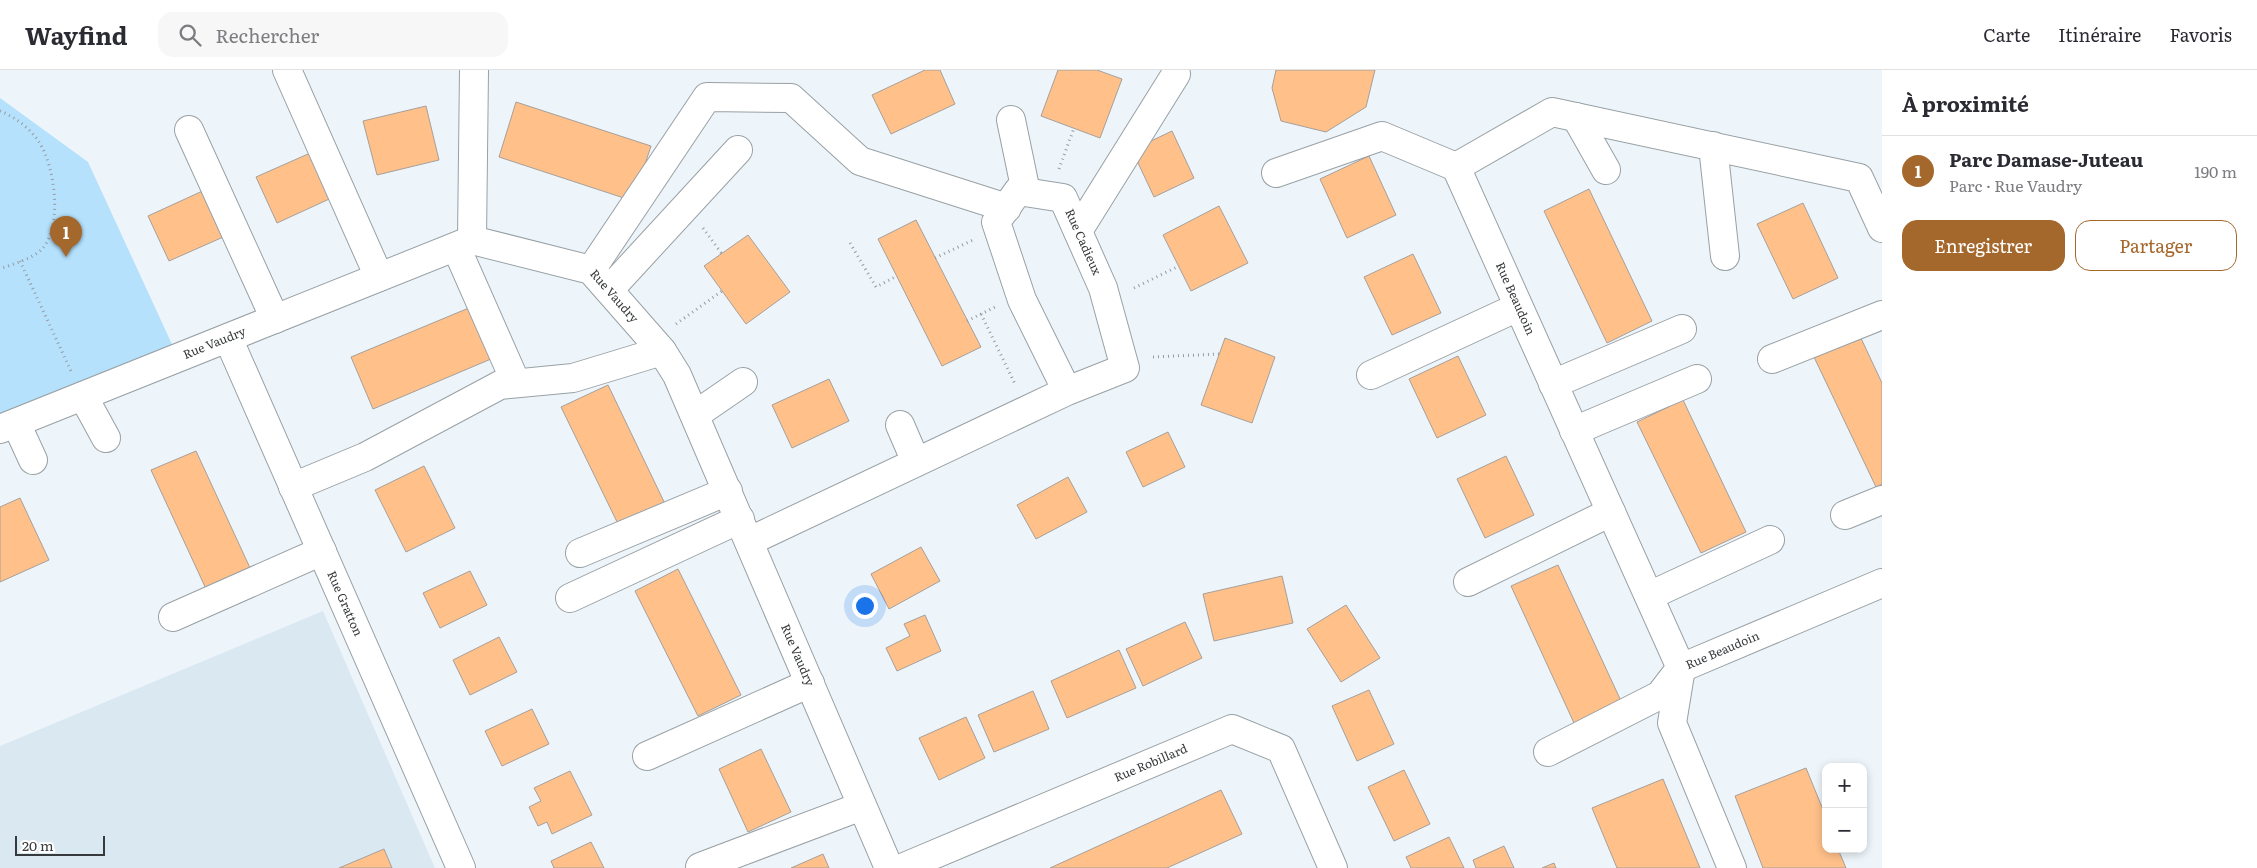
<!DOCTYPE html>
<html lang="fr">
<head>
<meta charset="utf-8">
<style>
  body { margin:0; font-family:Literata,serif; background:#f7f7f7; color:#2b2b33 }
  .controls { position:absolute; right:15px; bottom:15px; display:grid; overflow:hidden; border-radius:10px; box-shadow:0 2px 8px #0003 }
  .controls button { width:45px; height:45px; display:grid; place-items:center; padding:0; border:0; border-bottom:1px solid #e1e1e2; background:#fff; color:#2b2b33; font:25px sans-serif }
  .scale { position:absolute; left:15px; bottom:12px; width:90px; box-sizing:border-box; padding-left:5px; border:2px solid #373a3c; border-top:0; font-size:14px; line-height:18px; white-space:nowrap; color:#373a3c; -webkit-text-stroke:4px #fff; paint-order:stroke }
  .you { position:absolute; left:864px; top:535px; width:18px; height:18px; margin:-12px; border:4px solid #fff; border-radius:50%; background:#1a73e8; box-shadow:0 0 0 8px #1a73e833 }
  .badge { display:grid; place-items:center; width:32px; height:32px; border-radius:50%; background:#a5682c; color:#fff; font-size:16px; font-weight:700 }
  .pin { position:absolute; translate:-50% -41px; filter:drop-shadow(0 1px 2px #0008) }
  .pin::after { content:''; position:absolute; top:26px; width:18px; height:15px; background:inherit; clip-path:polygon(0 0,100% 0,50% 100%) }
  .list { margin:0; padding:0; list-style:none }
  h2 { display:flex; justify-content:space-between; align-items:center; height:65px; margin:0; padding:0 20px; font-size:21px }
  h2 small { font-size:16px; font-weight:400; color:#7c7c81 }
  .list li { display:grid; grid-template-columns:32px 1fr auto; gap:15px; align-items:center; box-sizing:border-box; height:70px; padding:0 20px; border-top:1px solid #e1e1e2 }
  .list b { display:block; font-size:19px; white-space:nowrap }
  .list p { margin:0; font-size:16px; white-space:nowrap; color:#7c7c81 }
  .list em { font-size:16px; font-style:normal; color:#7c7c81 }
  .actions { display:flex; gap:10px; padding:15px 20px }
  .actions a { flex:1; padding:11px 0; border:1px solid #a5682c; border-radius:15px; text-align:center; font-size:18px; color:#a5682c }
  .actions .main { background:#a5682c; color:#fff }
  .icon { flex:none; width:28px; height:28px; fill:none; stroke:currentColor; stroke-width:2; stroke-linecap:round; stroke-linejoin:round }
  .map { position:relative; flex:none; width:1882px; height:798px; overflow:hidden }
  header { display:flex; align-items:center; gap:30px; box-sizing:border-box; height:70px; padding:0 25px; background:#fff; border-bottom:1px solid #e1e1e2 }
  header strong { font-size:24px }
  nav { display:flex; gap:28px; margin-inline-start:auto; font-size:18px }
  .search { width:350px; height:45px; background:#f7f7f7; display:flex; align-items:center; gap:12px; box-sizing:border-box; padding:0 18px; border-radius:15px; color:#7c7c81; font-size:19px }
  main { display:flex }
  aside { flex:1; background:#fff }
  .map>svg:first-child { display:block }
</style>
</head>
<body>
<header>
<strong>Wayfind</strong>
<div class="search"><svg class="icon" aria-label="search" viewBox="0 0 24 24"><circle cx="10" cy="10" r="6"/><path d="M15 15l6 6"/></svg>Rechercher</div>
<nav><a>Carte</a><a>Itinéraire</a><a>Favoris</a></nav>
</header>
<main>
<div class="map">
<svg width="1882" height="798" viewBox="0 0 1882 798">
  <rect width="100%" height="100%" fill="#edf5fa"/>
  <path fill="#dae8f2" d="M323 541 435 798H0V676Z"/>
  <path fill="#b5e1fc" d="M0 28 88 92 176 283 0 352Z"/>
  <g fill="#ffc08a" stroke="#a69f9a">
    <path d="M925 0H940L955 34 891 64 872 25Z"/>
    <path d="M1058 0H1097L1122 9 1100 68 1041 46Z"/>
    <path d="M1276 0H1375L1366 37 1326 62 1281 51 1272 18Z"/>
    <path d="M516 32 651 76 633 131 499 87Z"/>
    <path d="M426 36 439 90 377 105 363 51Z"/>
    <path d="M1172 61 1194 108 1154 127 1132 80Z"/>
    <path d="M317 80 338 125 277 153 256 107Z"/>
    <path d="M1369 86 1396 145 1347 168 1320 109Z"/>
    <path d="M209 118 230 164 169 191 148 146Z"/>
    <path d="M1589 119 1652 251 1607 273 1544 141Z"/>
    <path d="M1803 133 1838 208 1793 229 1757 154Z"/>
    <path d="M1219 136 1248 193 1191 221 1163 165Z"/>
    <path d="M916 150 981 277 942 296 878 169Z"/>
    <path d="M748 165 790 222 746 254 704 196Z"/>
    <path d="M1413 184 1441 243 1392 265 1364 207Z"/>
    <path d="M476 235 498 286 373 339 351 287Z"/>
    <path d="M1859 264 1882 313V414L1876 417 1813 285Z"/>
    <path d="M1225 268 1275 287 1252 353 1201 335Z"/>
    <path d="M1458 286 1486 345 1437 368 1409 309Z"/>
    <path d="M829 309 849 351 792 378 772 335Z"/>
    <path d="M608 315 667 438 621 460 561 337Z"/>
    <path d="M1683 330 1746 462 1701 483 1637 352Z"/>
    <path d="M1168 362 1185 397 1143 417 1126 382Z"/>
    <path d="M196 381 251 500 207 521 151 400Z"/>
    <path d="M1506 386 1534 445 1485 468 1457 409Z"/>
    <path d="M424 396 455 458 406 482 375 420Z"/>
    <path d="M1068 407 1087 442 1036 469 1017 435Z"/>
    <path d="M20 428 49 490 0 512V437Z"/>
    <path d="M921 477 940 511 889 539 871 504Z"/>
    <path d="M1558 495 1621 631 1574 653 1511 516Z"/>
    <path d="M678 499 741 625 698 646 635 521Z"/>
    <path d="M470 501 487 535 440 558 423 523Z"/>
    <path d="M1282 506 1293 553 1214 571 1203 524Z"/>
    <path d="M1346 535 1380 588 1341 612 1307 559Z"/>
    <path d="M925 545 941 581 897 601 886 578 910 566 904 554Z"/>
    <path d="M1185 552 1202 588 1143 616 1126 579Z"/>
    <path d="M499 567 517 602 470 625 453 590Z"/>
    <path d="M1119 580 1136 618 1067 648 1051 611Z"/>
    <path d="M1369 620 1394 674 1357 691 1332 636Z"/>
    <path d="M1033 621 1049 659 994 682 978 645Z"/>
    <path d="M532 639 549 674 502 696 485 661Z"/>
    <path d="M966 647 985 688 939 710 919 668Z"/>
    <path d="M761 679 791 742 748 762 719 699Z"/>
    <path d="M1806 698 1826 747V779H1838L1846 798H1763L1735 726Z"/>
    <path d="M1404 700 1430 754 1394 771 1368 717Z"/>
    <path d="M570 701 592 745 552 764 547 752 538 756 529 737 541 731 534 718Z"/>
    <path d="M1663 709 1700 798H1617L1592 738Z"/>
    <path d="M1221 720 1242 764 1167 798H1050Z"/>
    <path d="M1449 767 1464 798H1411L1406 787Z"/>
    <path d="M591 772 604 798H554L551 791Z"/>
    <path d="M1504 776 1514 798H1476L1473 790Z"/>
    <path d="M384 779 392 798H339Z"/>
    <path d="M823 784 829 798H791Z"/>
    <path d="M1554 793 1556 798H1542Z"/>
  </g>
  <g fill="none" stroke-linecap="round" stroke-linejoin="round">
    <defs>
      <g id="minor">
        <path d="M287 0 379 207"/>
        <path d="M1576 47 1606 100"/>
        <path d="M1011 50 1026 122"/>
        <path d="M189 60 275 249"/>
        <path d="M1713 76 1725 186"/>
        <path d="M1276 103 1382 66 1456 97"/>
        <path id="s1" d="M1882 158 1859 108 1552 42 1456 97 1681 598 1882 513"/>
        <path d="M1078 161 1176 4"/>
        <path d="M472 170 474 0"/>
        <path d="M456 177 516 313"/>
        <path d="M591 200 707 27 791 28 860 91 1007 138"/>
        <path d="M609 220 738 80"/>
        <path id="s2" d="M228 268 461 798"/>
        <path d="M1772 289 1882 245"/>
        <path d="M1371 305 1518 237"/>
        <path d="M1553 314 1682 259"/>
        <path d="M83 326 106 368"/>
        <path d="M695 345 743 312"/>
        <path d="M16 353 33 390"/>
        <path d="M900 355 916 392"/>
        <path id="s3" d="M0 359 472 170 591 200 662 281 677 305 889 798"/>
        <path d="M1574 361 1697 309"/>
        <path d="M293 417 365 387 500 315 573 308 662 281"/>
        <path d="M1845 445 1882 430"/>
        <path d="M750 471 1067 321 1125 298 1103 218 1063 128 1018 121 996 152 1022 230 1067 321"/>
        <path d="M580 483 728 421"/>
        <path d="M1468 512 1611 442"/>
        <path d="M1649 526 1770 470"/>
        <path d="M570 528 740 449"/>
        <path d="M173 547 322 481"/>
        <path d="M1681 598 1672 653 1732 798"/>
        <path d="M1548 682 1660 625 1680 599"/>
        <path d="M647 686 810 613"/>
        <path d="M700 797 862 736"/>
        <path id="s4" d="M902 798 1232 659 1281 679 1333 798"/>
      </g>
    </defs>
    <use href="#minor" stroke="#99a1a5" stroke-width="30"/>
    <g stroke="#979ca0" stroke-width="3" stroke-dasharray="1 4" stroke-linecap="butt">
      <path d="M0 41C15 47 30 58 39 72 55 96 63 156 42 179 32 189 13 194 0 199"/>
      <path d="M1059 99 1074 58"/>
      <path d="M703 158 722 184"/>
      <path d="M850 173 876 217 897 206"/>
      <path d="M935 188 973 170"/>
      <path d="M20 191 71 301"/>
      <path d="M1134 218 1179 196"/>
      <path d="M981 244 1015 314"/>
      <path d="M967 251 995 237"/>
      <path d="M676 254 722 221"/>
      <path d="M1153 287 1219 284"/>
    </g>
    <use href="#minor" stroke="#fff" stroke-width="28"/>
  </g>
  <g text-anchor="middle" stroke-width="4" stroke-linejoin="round" paint-order="stroke">
    <g font-size="12" fill="#373a3c" stroke="#fff">
      <text transform="translate(1083 172) rotate(66)" y="4">Rue Cadieux</text>
      <text dy="4" stroke="none"><textPath href="#s3" startOffset="666">Rue Vaudry</textPath></text>
      <text dy="4" stroke="none"><textPath href="#s1" startOffset="624">Rue Beaudoin</textPath></text>
      <text dy="4" stroke="none"><textPath href="#s3" startOffset="231">Rue Vaudry</textPath></text>
      <text dy="4" stroke="none"><textPath href="#s2" startOffset="290">Rue Gratton</textPath></text>
      <text dy="4" stroke="none"><textPath href="#s1" startOffset="1074">Rue Beaudoin</textPath></text>
      <text dy="4" stroke="none"><textPath href="#s3" startOffset="1072">Rue Vaudry</textPath></text>
      <text dy="4" stroke="none"><textPath href="#s4" startOffset="270">Rue Robillard</textPath></text>
    </g>
  </g>
</svg>
<div class="controls">
<button>+</button>
<button>−</button>
</div>
<div class="scale">20 m</div>
<div class="you"></div>
<div class="pin badge" style="left:66px;top:187px">1</div>
</div>
<aside>
<h2>À proximité<small></small></h2>
<ul class="list">
<li><span class="badge">1</span><div><b>Parc Damase-Juteau</b><p>Parc · Rue Vaudry</p></div><em>190 m</em></li>
</ul>
<div class="actions"><a class="main">Enregistrer</a><a>Partager</a></div>
</aside>
</main>
</body>
</html>
